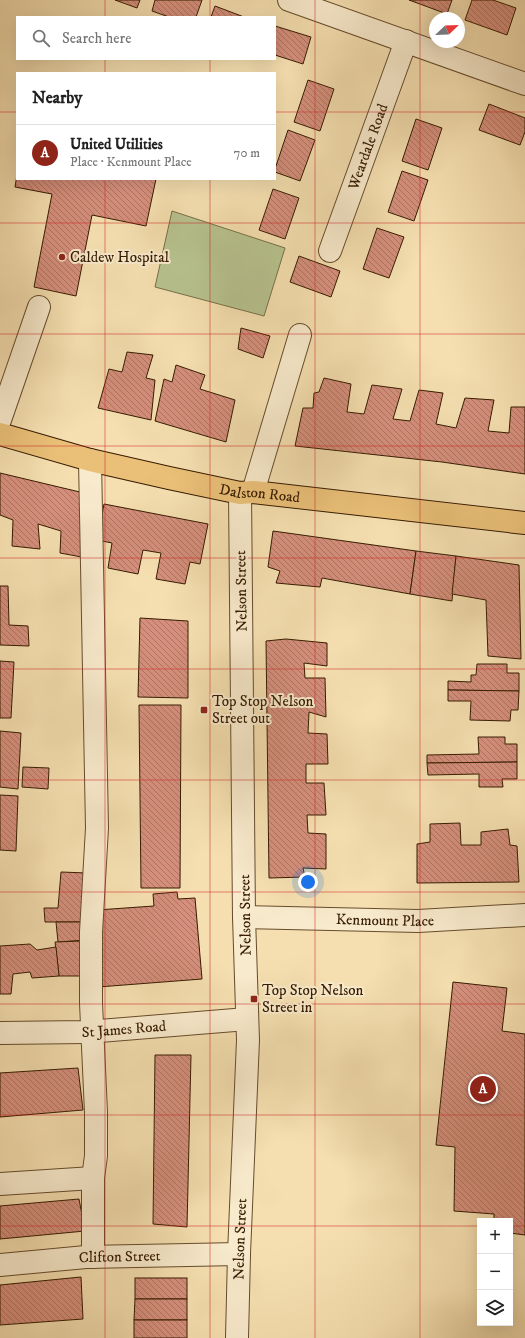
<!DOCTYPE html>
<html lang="en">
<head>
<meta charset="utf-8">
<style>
  body { margin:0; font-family:"IM FELL DW Pica",serif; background:#f6f6f6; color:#222 }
  .controls { position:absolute; right:12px; bottom:12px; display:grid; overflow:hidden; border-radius:0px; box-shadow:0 4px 16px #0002 }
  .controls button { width:36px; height:36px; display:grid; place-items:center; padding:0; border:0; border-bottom:1px solid #e0e0e0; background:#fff; color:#222; font:20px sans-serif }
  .compass { position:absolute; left:429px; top:12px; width:36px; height:36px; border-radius:50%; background:#fff; box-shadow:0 4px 16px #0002; rotate:67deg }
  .you { position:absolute; left:308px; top:882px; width:14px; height:14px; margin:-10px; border:3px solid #fff; border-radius:50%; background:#1a73e8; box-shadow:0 0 0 6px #1a73e833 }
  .badge { display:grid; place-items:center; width:26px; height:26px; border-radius:50%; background:#8f2418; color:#fff; font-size:13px; font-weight:700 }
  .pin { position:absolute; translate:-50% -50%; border:2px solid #fff; box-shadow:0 1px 4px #0006 }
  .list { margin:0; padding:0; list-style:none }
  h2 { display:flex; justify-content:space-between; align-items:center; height:52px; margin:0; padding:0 16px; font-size:17px }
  h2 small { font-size:13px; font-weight:400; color:#767676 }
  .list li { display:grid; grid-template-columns:26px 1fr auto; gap:12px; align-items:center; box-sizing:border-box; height:56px; padding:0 16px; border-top:1px solid #e0e0e0 }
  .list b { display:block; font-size:15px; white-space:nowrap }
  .list p { margin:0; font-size:13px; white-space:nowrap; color:#767676 }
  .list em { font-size:13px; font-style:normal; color:#767676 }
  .icon { flex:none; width:22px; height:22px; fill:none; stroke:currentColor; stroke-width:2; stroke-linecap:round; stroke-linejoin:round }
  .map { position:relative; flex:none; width:525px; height:1338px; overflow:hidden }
  .search { position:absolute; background:#fff; box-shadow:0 4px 16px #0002; left:16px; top:16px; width:260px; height:44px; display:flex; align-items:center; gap:10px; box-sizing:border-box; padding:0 14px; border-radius:0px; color:#767676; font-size:15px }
  .panel { position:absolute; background:#fff; box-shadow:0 4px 16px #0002; left:16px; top:72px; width:260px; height:108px; border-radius:0px }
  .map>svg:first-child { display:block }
</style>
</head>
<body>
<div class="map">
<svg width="525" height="1338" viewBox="0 0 525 1338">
  <defs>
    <pattern id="building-back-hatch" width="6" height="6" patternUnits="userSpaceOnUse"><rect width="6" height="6" fill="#d58f7c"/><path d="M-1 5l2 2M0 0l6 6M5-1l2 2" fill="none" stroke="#ae7463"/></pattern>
  </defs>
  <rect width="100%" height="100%" fill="#f5dfb0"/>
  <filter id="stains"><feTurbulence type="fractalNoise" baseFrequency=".005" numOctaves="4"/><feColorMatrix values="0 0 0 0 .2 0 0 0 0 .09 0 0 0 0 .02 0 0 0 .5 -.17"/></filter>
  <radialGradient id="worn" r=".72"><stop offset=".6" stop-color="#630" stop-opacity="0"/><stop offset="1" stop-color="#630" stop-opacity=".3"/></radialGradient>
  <path fill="#b7c38f" stroke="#766f48" d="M172 211 285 248 264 316 155 287Z"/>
  <g fill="url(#building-back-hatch)" stroke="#361b00">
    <path d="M115 0H140L137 8Z"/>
    <path d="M155 0H202L196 17H169L152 11Z"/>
    <path d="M409 0H452L447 14Z"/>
    <path d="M472 0H493L516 8 507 35 465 20Z"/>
    <path d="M215 6 244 17H211Z"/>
    <path d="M275 26 311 37 303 64 275 55Z"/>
    <path d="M308 80 334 89 320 131 294 122Z"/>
    <path d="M489 104 525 118V132L520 145 479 130Z"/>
    <path d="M416 119 442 128 428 170 402 161Z"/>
    <path d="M288 130 315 140 300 181 275 172V169Z"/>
    <path d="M402 171 428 180 414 221 388 212Z"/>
    <path d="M17 175V179H156L146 226 92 215 76 296 34 287 52 194 15 187Z"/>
    <path d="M273 189 299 198 285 239 259 230Z"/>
    <path d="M377 228 404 237 389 278 363 269Z"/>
    <path d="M299 256 340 271 331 297 290 282Z"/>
    <path d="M241 328 270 336 263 358 238 349Z"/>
    <path d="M127 352 153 355 146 378 155 380 151 420 98 408 109 369 122 372Z"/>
    <path d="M176 365 205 375 200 389 235 400 226 442 155 421 164 379 172 382Z"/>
    <path d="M324 378 351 384 347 412 364 414 372 385 402 389 393 419 410 421 419 390 443 393 436 424 456 428 465 398 494 400 488 431 509 433 511 407H525V474L442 462 295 446 303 408H313L314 393 319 392Z"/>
    <path d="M0 473 84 493 87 558 60 553 61 531 38 524 40 549 12 546 13 520 0 515Z"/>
    <path d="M104 504 208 524 200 564 190 562 185 584 156 579 161 553 143 550 138 574 108 568 112 543 97 540Z"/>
    <path d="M273 531 416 551 410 594 322 578 320 587 276 583 280 571 268 567Z"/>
    <path d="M416 551 456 556 452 601 410 594Z"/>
    <path d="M456 556 519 565 521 659 488 656 486 600 452 594Z"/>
    <path d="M0 586H8L9 625 28 626 29 646 0 645Z"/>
    <path d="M140 618 188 621V698L138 697Z"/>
    <path d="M286 639 327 643V666L304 663 305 678H325L326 717 309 712 308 733 327 734 328 764H306V783H324L326 815H307L308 833 326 834V869L303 868 305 877 269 878 266 641Z"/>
    <path d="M0 661 14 662 11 718H0Z"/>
    <path d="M477 664H507V673H519V691L448 690V681L471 682V675H476Z"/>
    <path d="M448 690 519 691 518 710H511L510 721 470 720 471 701H448Z"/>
    <path d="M139 705H181L180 888H141Z"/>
    <path d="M0 731 21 733 18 789 0 787Z"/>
    <path d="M478 737H505V744H517V762L427 763V755L479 754Z"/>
    <path d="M517 762V779H502L503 787H479V774L428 775 427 763Z"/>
    <path d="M23 767 49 768 48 789 22 787Z"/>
    <path d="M0 795 18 796 16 851 0 850Z"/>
    <path d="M460 823 461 845H481V832L508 829 510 845 517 846 519 882 417 883V844L430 842V824Z"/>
    <path d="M61 872 87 873 84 922H45L44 908H58Z"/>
    <path d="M177 892 178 899 195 898 202 979 98 987 97 910 154 906 153 894Z"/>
    <path d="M56 922H84L86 940 58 942Z"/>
    <path d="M81 941 82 976H59L55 942Z"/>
    <path d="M30 944 37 950 56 947 59 976 32 978 30 972 13 974 11 994H0V946Z"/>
    <path d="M453 982 507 988 502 1031 525 1034V1235L510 1233V1221H494V1214L454 1211 455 1147 436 1145Z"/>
    <path d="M155 1055H191L187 1227 153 1224Z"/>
    <path d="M78 1068 83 1110 0 1117V1073Z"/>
    <path d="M79 1199 85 1231 0 1239V1206Z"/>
    <path d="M81 1277 83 1319 0 1325V1285Z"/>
    <rect x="135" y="1278" width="52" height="21"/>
    <path d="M135 1299H187V1320H134Z"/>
    <rect x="134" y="1320" width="53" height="18"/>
  </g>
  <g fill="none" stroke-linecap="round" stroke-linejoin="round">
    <defs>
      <g id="minor">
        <path d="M289 0 525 84"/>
        <path id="s1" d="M330 251 406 41"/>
        <path d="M0 420 39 307"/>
        <path d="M90 460 97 828 91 932V1003L96 1112V1156L93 1178V1257"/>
        <path d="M253 492 300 335"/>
        <path id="s2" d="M244 917 418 921 525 915"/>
        <path id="s3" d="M0 1033 87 1032 247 1019"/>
        <path d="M0 1184 93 1178"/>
        <path id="s4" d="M0 1265 86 1257 239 1254"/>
        <path id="s5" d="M237 1338 239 1254 248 1040 244 917 240 493"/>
      </g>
      <g id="major">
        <path id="s6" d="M0 434 90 460 169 478 240 493 253 492 525 523"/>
      </g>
    </defs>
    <use href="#minor" stroke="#664c2c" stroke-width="24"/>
    <use href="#major" stroke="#361b00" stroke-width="24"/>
    <use href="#minor" stroke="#f8eacc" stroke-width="22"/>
    <use href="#major" stroke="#eac078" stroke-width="22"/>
  </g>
  <path fill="none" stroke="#d62828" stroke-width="1" stroke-opacity="0.55" d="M105 0V17M210 0V17M315 0V1338M420 0V1338M105 59V73M210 59V73M0 112H17M275 112H525M105 179V1338M210 179V1338M0 223H525M0 334H525M0 446H525M0 558H525M0 669H525M0 780H525M0 892H525M0 1004H525M0 1115H525M0 1226H480M510 1226H525"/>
  <g fill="#8f2418" stroke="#f8eacc" stroke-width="1.5">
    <circle cx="62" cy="257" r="4"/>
    <rect x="200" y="706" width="8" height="8" rx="2"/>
    <rect x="250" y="995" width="8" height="8" rx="2"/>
  </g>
  <g text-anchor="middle" stroke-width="4" stroke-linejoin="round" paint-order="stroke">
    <g font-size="15" fill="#361b00" stroke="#f8eacc">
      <text dy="5" stroke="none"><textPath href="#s1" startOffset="111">Weardale Road</textPath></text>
      <text dy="5" stroke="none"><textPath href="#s6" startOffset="267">Dalston Road</textPath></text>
      <text transform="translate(241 591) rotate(-91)" y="5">Nelson Street</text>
      <text transform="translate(245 915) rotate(-91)" y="5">Nelson Street</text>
      <text dy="5" stroke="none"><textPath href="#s2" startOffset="141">Kenmount Place</textPath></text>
      <text dy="5" stroke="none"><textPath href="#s3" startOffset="124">St James Road</textPath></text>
      <text dy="5" stroke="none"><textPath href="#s5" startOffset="99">Nelson Street</textPath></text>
      <text dy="5" stroke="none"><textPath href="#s4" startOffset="120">Clifton Street</textPath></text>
    </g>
    <g font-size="15" fill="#361b00" stroke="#f8eacc" text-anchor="start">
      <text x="70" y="262">Caldew Hospital</text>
      <text x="212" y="706">Top Stop Nelson<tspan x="212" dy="17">Street out</tspan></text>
      <text x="262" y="995">Top Stop Nelson<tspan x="262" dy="17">Street in</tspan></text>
    </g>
  </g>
  <rect width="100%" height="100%" filter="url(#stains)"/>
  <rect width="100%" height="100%" fill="url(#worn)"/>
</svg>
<div class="controls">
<button>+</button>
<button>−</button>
<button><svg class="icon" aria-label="layers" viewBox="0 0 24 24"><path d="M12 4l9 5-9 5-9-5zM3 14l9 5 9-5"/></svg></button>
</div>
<svg class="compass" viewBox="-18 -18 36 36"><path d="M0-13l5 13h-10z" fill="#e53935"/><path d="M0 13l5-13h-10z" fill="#767676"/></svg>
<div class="you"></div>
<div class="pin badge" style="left:483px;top:1089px">A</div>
<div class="search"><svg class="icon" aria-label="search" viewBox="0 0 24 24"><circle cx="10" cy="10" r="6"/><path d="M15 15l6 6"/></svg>Search here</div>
<section class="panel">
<h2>Nearby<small></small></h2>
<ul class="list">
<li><span class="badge">A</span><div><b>United Utilities</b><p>Place · Kenmount Place</p></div><em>70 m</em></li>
</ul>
</section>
</div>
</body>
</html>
